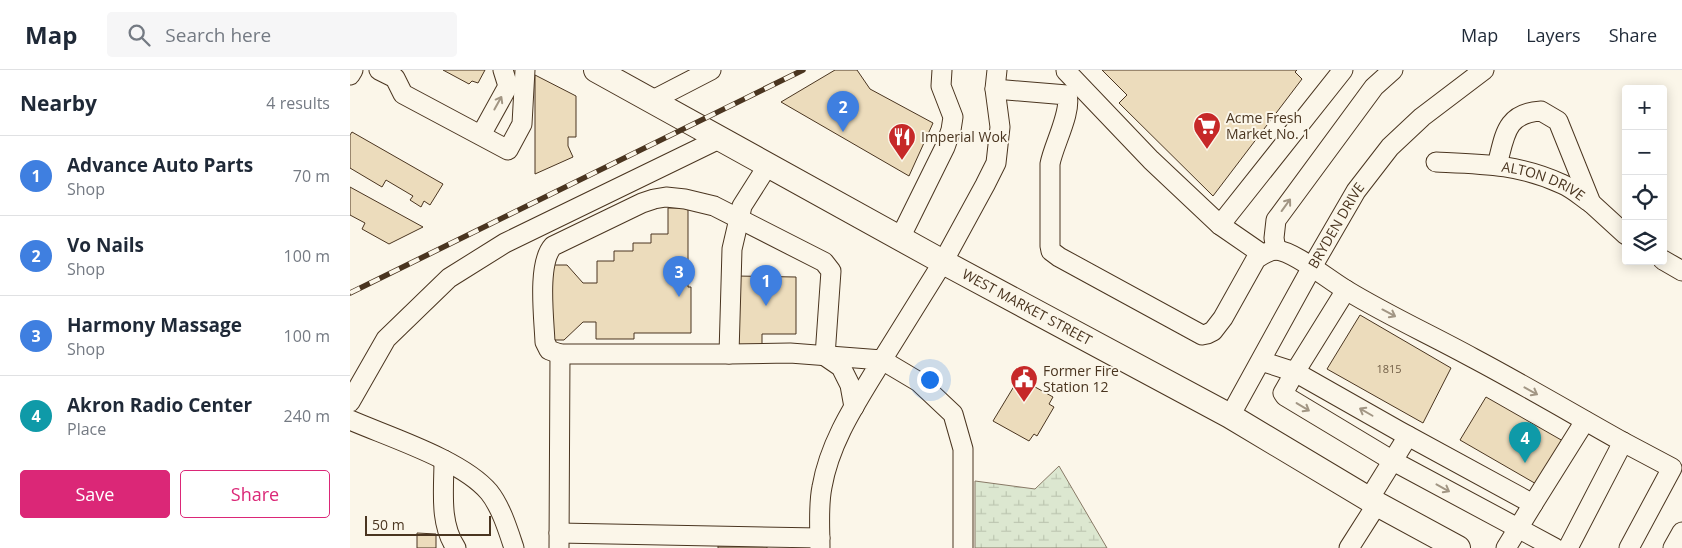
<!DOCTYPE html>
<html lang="en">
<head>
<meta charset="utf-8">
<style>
  body { margin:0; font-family:"Open Sans",sans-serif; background:#f6f6f7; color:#1f2937 }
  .controls { position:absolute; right:15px; top:15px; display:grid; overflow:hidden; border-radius:5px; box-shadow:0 2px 12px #0003 }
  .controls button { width:45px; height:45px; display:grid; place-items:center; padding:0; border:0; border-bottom:1px solid #e0e1e3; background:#fff; color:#1f2937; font:25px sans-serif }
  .scale { position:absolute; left:15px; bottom:12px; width:126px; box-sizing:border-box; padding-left:5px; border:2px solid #4a3520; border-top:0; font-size:14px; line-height:18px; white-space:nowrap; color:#4a3520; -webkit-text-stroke:4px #fbf6e9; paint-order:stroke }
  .you { position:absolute; left:579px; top:309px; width:18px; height:18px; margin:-12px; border:4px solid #fff; border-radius:50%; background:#1a73e8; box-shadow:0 0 0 8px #1a73e833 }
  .badge { display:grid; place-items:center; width:32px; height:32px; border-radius:50%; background:#db2777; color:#fff; font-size:16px; font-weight:700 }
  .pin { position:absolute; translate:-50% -41px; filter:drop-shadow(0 1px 2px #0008) }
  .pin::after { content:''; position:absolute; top:26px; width:18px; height:15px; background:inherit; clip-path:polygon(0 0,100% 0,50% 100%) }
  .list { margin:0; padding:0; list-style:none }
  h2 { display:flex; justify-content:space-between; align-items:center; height:65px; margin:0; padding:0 20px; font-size:21px }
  h2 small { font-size:16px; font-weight:400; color:#747a83 }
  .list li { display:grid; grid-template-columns:32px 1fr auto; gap:15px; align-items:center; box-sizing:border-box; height:80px; padding:0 20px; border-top:1px solid #e0e1e3 }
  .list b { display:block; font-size:19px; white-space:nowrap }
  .list p { margin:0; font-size:16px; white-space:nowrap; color:#747a83 }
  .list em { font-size:16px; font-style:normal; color:#747a83 }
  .actions { display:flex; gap:10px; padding:15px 20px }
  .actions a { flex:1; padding:11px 0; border:1px solid #db2777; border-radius:5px; text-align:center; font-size:18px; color:#db2777 }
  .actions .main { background:#db2777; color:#fff }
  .icon { flex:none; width:28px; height:28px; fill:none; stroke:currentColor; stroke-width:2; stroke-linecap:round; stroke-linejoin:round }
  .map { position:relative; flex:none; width:1332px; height:478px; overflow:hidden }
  header { display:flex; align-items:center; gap:30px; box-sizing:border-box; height:70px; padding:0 25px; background:#fff; border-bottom:1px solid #e0e1e3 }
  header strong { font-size:24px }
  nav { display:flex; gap:28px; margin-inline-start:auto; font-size:18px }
  .search { width:350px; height:45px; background:#f6f6f7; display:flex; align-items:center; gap:12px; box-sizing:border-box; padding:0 18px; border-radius:5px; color:#747a83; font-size:19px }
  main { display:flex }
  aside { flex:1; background:#fff }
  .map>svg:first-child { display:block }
</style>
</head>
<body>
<header>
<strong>Map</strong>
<div class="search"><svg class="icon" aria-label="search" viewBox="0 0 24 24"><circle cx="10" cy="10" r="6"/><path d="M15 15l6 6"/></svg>Search here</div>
<nav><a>Map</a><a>Layers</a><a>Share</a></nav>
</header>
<main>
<aside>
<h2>Nearby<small>4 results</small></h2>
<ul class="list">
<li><span class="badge" style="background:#3f7fe0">1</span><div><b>Advance Auto Parts</b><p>Shop</p></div><em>70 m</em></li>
<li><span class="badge" style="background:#3f7fe0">2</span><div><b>Vo Nails</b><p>Shop</p></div><em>100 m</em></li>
<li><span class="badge" style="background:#3f7fe0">3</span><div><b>Harmony Massage</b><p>Shop</p></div><em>100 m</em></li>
<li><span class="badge" style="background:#0f9aa8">4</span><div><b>Akron Radio Center</b><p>Place</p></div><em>240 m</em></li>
</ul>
<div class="actions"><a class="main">Save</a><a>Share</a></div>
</aside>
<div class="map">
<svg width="1332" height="478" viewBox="0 0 1332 478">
  <defs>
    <pattern id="wetland-marsh" width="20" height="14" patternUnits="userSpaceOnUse" patternTransform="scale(1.25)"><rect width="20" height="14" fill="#dce7d0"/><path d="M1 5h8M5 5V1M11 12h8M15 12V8" fill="none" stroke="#bec7b2"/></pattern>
  </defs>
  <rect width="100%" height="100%" fill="#fbf6e9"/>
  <path fill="url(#wetland-marsh)" stroke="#887966" d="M709 396 757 478H625V411L685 419Z"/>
  <g fill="#ecdcbc" stroke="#4a3520">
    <path d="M93 0H135L128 13 122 11 119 14Z"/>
    <path d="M485 0H507L520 19 583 53 559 106 431 32Z"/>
    <path d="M752 0H947L945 2 952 9 863 126 769 33 777 25Z"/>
    <path d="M185 5 226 26V67H218V76L223 87 185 104Z"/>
    <path d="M2 62 93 114 80 135 74 131 71 137 60 130 63 126 36 110 32 117 0 98V65Z"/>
    <path d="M0 117 73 157 39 174 12 159 15 153 0 145Z"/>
    <path d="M318 138H338V217H341V263H284V269H246V252H233L214 270H200V195H217L233 213H247V191H264V181H283V173H301V164H318Z"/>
    <path d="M386 206 446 207V264H412V276H385Z"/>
    <path d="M1010 245 1101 298 1073 353 977 299Z"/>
    <path d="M669 308 703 327 699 334 704 337 687 366 684 364 679 371 643 351Z"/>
    <path d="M1136 327 1213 371 1188 415 1110 370Z"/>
    <path d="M67 463 86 464V478H67Z"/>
    <rect x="368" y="476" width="49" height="2"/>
  </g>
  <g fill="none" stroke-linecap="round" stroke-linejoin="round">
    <defs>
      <g id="minor">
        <path d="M29 0 45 8 53 24 158 80 172 54 175 0"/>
        <path d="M716 1 801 90 870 155 912 184"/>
        <path d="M0 5 3 0"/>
        <path d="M645 19 717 25C722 42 703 76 700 94V176L701 181 709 187 852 265 857 264 863 261 873 248 906 189C912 185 919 180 927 180 945 182 979 210 996 220 1037 245 1081 265 1123 288 1174 315 1223 344 1273 372L1218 478"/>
        <path d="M301 31 361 0"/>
        <path d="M131 65 158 16 153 0"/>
        <path id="s1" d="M1086 92C1132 94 1169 94 1212 114 1222 118 1232 127 1241 133"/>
        <path d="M1147 95C1155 66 1155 43 1191 41L1208 51 1241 133 1276 165"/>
        <path d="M870 155 993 0"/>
        <path d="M550 168 595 77 601 60 603 47 591 16 592 0"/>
        <path d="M926 180 924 168 926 150 1024 17 1043 0"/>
        <path d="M1313 190 1332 201"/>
        <path d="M996 220 945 302 1049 361 1183 434 1156 478"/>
        <path d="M210 284 199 280 195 272C194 248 187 193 203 176L292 133 304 129 316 127 335 129 364 136 474 192 481 201 475 286 491 297 500 315 504 337"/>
        <path d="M379 284 440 283 532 290C508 330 480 370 472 417 468 436 470 458 470 478"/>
        <path d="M911 291 945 302 933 323 935 326 1043 391 1205 478"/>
        <path d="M0 332 36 269 99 208 155 173 369 69"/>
        <path id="s2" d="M880 346 962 197 1006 121 1040 77 1072 47 1134 0"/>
        <path d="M0 350C39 367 112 390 139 422 151 437 158 460 164 478"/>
        <path d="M1273 372 1322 398 1279 478"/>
        <path d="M94 390C94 419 89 453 106 478"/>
        <path d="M1019 429 1058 366"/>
        <path d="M1183 434 1235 351"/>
        <path d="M209 463 470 468"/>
        <path d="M209 478 210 284H379L382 179 392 136 418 95"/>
        <path d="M613 478V379L603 344 569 312 532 290 593 192 635 115 646 93 650 57 645 19 647 0"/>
        <path d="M999 478 1027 434"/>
        <path d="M1323 478 1332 462"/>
      </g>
      <g id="major">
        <path id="s3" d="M246 0 593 192 880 346 1027 434 1108 478"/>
      </g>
    </defs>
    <use href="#minor" stroke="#4a3520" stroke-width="21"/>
    <use href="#major" stroke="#4a3520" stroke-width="26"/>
    <use href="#minor" stroke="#fbf6e9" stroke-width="19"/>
    <use href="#major" stroke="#fbf6e9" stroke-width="24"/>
    <defs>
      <path id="rail" d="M0 223 453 0"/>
    </defs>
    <use href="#rail" stroke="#4a3520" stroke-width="5.5"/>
    <use href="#rail" stroke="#fbf6e9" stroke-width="4" stroke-dasharray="11" stroke-linecap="butt"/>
  </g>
  <defs><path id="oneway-shaft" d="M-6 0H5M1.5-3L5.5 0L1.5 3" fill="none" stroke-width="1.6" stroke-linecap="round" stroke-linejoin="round" transform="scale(1.25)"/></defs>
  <g stroke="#a29684">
    <use href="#oneway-shaft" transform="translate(148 33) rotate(-61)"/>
    <use href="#oneway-shaft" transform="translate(936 135) rotate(-54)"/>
    <use href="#oneway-shaft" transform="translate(1039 243) rotate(28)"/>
    <use href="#oneway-shaft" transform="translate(1181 321) rotate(29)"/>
    <use href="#oneway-shaft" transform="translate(953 337) rotate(31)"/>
    <use href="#oneway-shaft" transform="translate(1016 342) rotate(-150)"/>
    <use href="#oneway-shaft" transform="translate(1093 418) rotate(29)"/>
  </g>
  <defs>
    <symbol id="supermarket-pin" viewBox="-11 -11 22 30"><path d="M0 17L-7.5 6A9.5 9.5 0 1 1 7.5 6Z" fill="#c62828" stroke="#fbf6e9"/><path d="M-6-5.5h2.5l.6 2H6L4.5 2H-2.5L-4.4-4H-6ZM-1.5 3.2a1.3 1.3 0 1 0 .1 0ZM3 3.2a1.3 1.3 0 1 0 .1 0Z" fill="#fff"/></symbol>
    <symbol id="restaurant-pin" viewBox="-11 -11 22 30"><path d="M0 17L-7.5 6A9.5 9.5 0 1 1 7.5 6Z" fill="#c62828" stroke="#fbf6e9"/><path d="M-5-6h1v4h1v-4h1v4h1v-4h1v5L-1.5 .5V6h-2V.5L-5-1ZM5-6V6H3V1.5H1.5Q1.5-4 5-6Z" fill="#fff"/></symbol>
    <symbol id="civic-pin" viewBox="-11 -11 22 30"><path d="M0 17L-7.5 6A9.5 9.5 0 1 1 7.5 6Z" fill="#c62828" stroke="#fbf6e9"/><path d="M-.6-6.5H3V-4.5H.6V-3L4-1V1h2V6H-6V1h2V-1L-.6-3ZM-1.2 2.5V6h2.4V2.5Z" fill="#fff"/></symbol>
  </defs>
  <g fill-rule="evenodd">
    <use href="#supermarket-pin" x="841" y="40" width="32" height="43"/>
    <use href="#restaurant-pin" x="536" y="51" width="32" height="43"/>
    <use href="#civic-pin" x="658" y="293" width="32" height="43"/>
  </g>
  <g text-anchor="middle" stroke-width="4" stroke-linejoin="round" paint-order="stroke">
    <g font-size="11" fill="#725f47">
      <text x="1039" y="303">1815</text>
    </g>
    <g font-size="14" fill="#4a3520" stroke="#fbf6e9" text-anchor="start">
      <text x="876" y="53">Acme Fresh<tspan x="876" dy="16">Market No. 1</tspan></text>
      <text x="571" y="72">Imperial Wok</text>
      <text x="693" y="306">Former Fire<tspan x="693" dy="16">Station 12</tspan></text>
    </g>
    <g font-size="14" fill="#4a3520" stroke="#fbf6e9">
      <text dy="5" stroke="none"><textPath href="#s1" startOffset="110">ALTON DRIVE</textPath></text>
      <text dy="5" stroke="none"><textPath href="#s2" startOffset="218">BRYDEN DRIVE</textPath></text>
      <text dy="5" stroke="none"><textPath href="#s3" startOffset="492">WEST MARKET STREET</textPath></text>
    </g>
  </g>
</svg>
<div class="controls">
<button>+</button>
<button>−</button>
<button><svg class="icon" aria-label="locate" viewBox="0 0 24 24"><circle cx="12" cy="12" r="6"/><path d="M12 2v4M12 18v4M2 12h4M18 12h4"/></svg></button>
<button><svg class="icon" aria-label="layers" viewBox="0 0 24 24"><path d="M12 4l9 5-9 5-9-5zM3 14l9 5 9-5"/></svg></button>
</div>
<div class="scale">50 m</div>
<div class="you"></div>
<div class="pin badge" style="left:416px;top:236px;background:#3f7fe0">1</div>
<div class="pin badge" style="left:493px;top:62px;background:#3f7fe0">2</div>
<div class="pin badge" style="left:329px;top:227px;background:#3f7fe0">3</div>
<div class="pin badge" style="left:1175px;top:393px;background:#0f9aa8">4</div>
</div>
</main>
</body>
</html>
